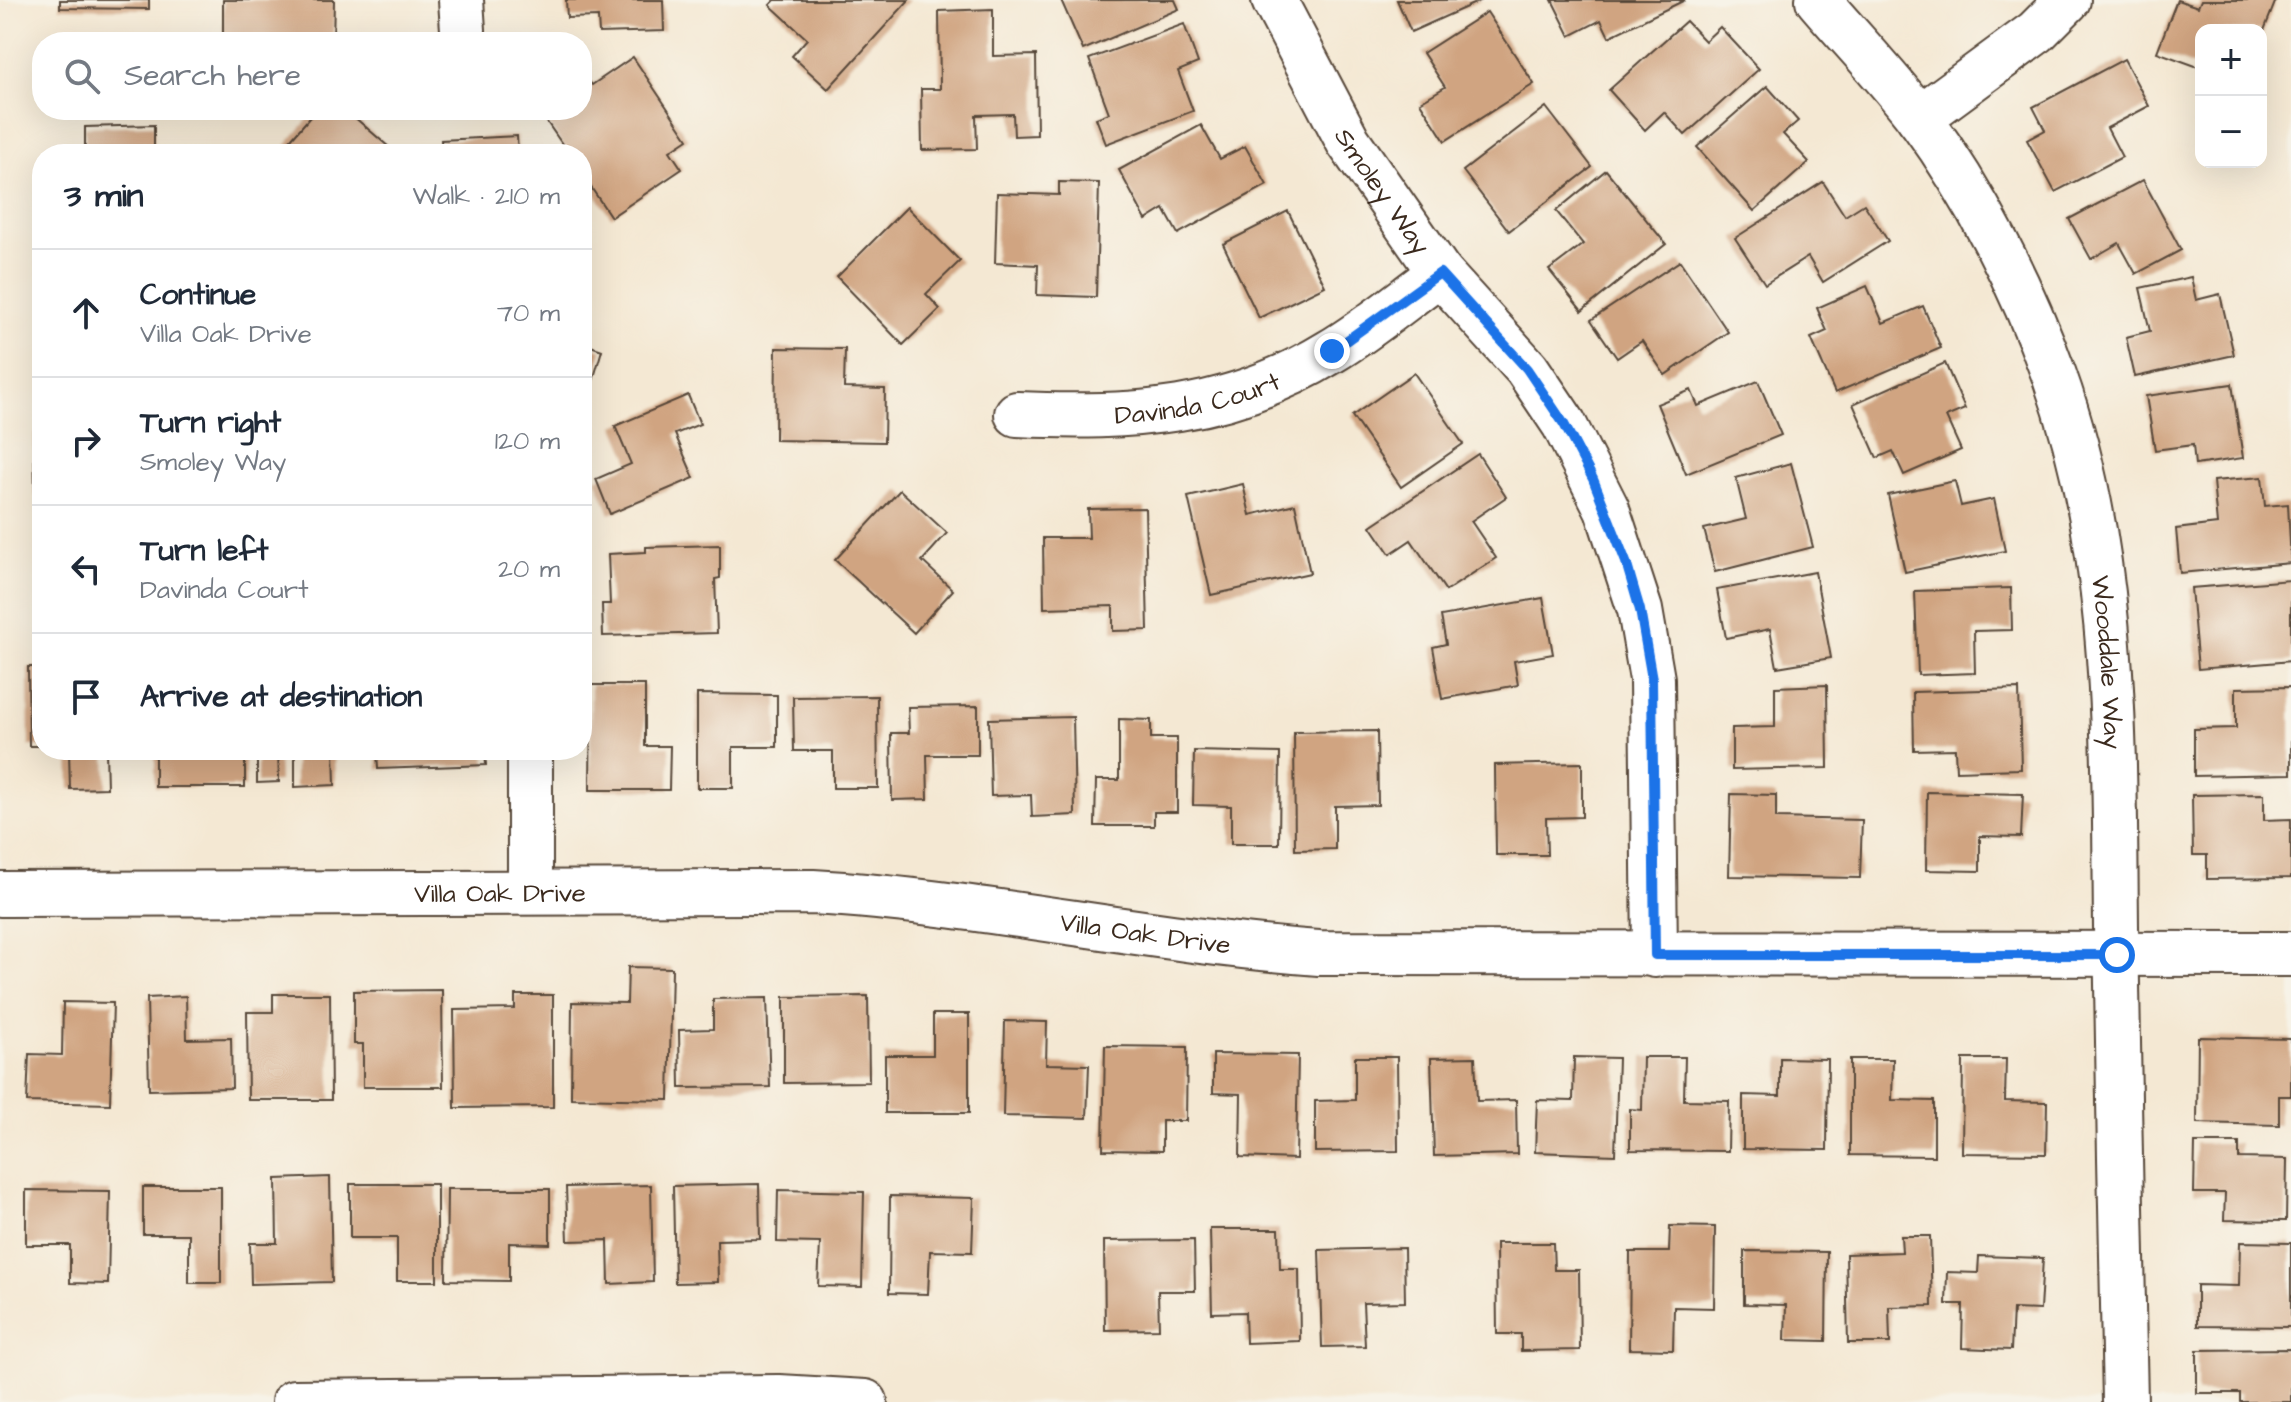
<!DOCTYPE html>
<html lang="en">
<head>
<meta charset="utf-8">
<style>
  body { margin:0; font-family:"Architects Daughter",sans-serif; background:#f6f6f7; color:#1f2937 }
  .controls { position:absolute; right:24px; top:24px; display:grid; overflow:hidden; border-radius:16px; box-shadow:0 8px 32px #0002 }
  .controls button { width:72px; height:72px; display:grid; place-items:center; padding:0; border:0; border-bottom:2px solid #e0e1e3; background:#fff; color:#1f2937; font:40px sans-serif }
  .stop { position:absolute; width:24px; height:24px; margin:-18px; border:6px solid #1a73e8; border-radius:50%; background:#fff }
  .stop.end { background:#1a73e8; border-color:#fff; box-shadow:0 2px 8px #0008 }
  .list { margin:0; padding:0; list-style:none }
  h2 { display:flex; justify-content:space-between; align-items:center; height:104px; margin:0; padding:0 32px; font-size:34px }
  h2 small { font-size:26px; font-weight:400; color:#747a83 }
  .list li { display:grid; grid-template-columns:52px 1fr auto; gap:24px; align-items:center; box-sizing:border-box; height:128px; padding:0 32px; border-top:2px solid #e0e1e3 }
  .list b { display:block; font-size:30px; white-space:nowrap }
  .list p { margin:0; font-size:26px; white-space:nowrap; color:#747a83 }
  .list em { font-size:26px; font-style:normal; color:#747a83 }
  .icon { flex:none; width:44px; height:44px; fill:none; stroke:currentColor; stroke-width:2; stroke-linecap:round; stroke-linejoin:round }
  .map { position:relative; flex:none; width:2291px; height:1402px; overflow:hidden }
  .search { position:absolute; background:#fff; box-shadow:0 8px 32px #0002; left:32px; top:32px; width:560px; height:88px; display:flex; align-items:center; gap:20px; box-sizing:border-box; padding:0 28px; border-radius:32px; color:#747a83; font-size:30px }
  .panel { position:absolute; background:#fff; box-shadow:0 8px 32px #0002; left:32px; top:144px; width:560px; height:616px; border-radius:32px }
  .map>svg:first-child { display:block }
</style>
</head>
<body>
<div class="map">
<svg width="2291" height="1402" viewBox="0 0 2291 1402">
  <rect width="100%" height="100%" fill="#f7f3e8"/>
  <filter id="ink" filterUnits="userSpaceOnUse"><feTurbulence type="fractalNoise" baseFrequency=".0125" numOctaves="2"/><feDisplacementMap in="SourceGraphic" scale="16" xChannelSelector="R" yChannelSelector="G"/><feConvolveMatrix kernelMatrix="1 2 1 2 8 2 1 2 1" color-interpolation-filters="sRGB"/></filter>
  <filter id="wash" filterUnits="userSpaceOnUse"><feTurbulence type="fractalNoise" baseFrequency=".006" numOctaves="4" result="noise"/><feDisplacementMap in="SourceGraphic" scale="32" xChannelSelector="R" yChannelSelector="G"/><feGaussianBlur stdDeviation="1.8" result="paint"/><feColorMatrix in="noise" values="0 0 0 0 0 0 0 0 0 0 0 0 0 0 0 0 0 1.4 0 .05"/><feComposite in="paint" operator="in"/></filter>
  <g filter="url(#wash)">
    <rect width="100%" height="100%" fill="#f4e8d3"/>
    <g id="blocks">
      <g fill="#d0a481">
        <path d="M60 0H149V9L60 8Z"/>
        <path d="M223 0H334L333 42H223Z"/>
        <path d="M566 0H663L664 31 599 33 598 17 567 18Z"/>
        <path d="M775 0H909L828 89 792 56 807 39 770 5Z"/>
        <path d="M1061 0H1175L1179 9 1083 50Z"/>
        <path d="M1397 0H1482L1411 32Z"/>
        <path d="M1552 0H1685L1609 37 1601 20 1570 36Z"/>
        <path d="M2177 0 2198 7 2201 0H2276L2261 38V30H2201V68L2157 52Z"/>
        <path d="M993 9V56L1036 55 1037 135 1014 136 1013 114 976 115 977 149 922 150 921 89H940L939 11Z"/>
        <path d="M1487 12 1534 84 1445 141 1420 102 1445 87 1423 53Z"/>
        <path d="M1686 21 1705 41 1720 27 1759 69 1685 135 1664 112 1645 130 1609 90Z"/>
        <path d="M1184 24 1198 63 1178 71 1193 111 1106 144 1096 118 1109 113 1089 59Z"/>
        <path d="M633 57 688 139 670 151 682 169 611 217 582 174V154H569L540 112 582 110V84L588 80 592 85Z"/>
        <path d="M2124 59 2149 106 2107 128 2122 157 2055 192 2027 140 2045 130 2033 107Z"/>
        <path d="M1767 86 1798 121 1783 134 1809 162 1754 211 1697 147Z"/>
        <path d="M1546 107 1592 167 1509 231 1463 171Z"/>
        <path d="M316 110H346L397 154H294L285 146Z"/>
        <path d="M154 125V154H85V127Z"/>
        <path d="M1201 125 1220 159 1245 146 1267 185 1178 234 1164 209 1146 220 1119 170Z"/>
        <path d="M517 136 518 154H442L441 140Z"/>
        <path d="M1606 170 1666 244 1582 311 1549 270 1583 244 1556 211Z"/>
        <path d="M2143 180 2181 250 2136 274 2119 243 2091 259 2069 219Z"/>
        <path d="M1059 182 1099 183 1096 297 1037 295 1038 265 995 263 997 193 1059 195Z"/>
        <path d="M1823 182 1845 216 1864 204 1888 241 1823 282 1808 257 1765 284 1735 238Z"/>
        <path d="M907 207 960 261 926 294 940 309 903 345 837 277Z"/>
        <path d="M1288 211 1325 286 1259 318 1223 244Z"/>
        <path d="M1680 261 1728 332 1665 375 1642 341 1617 358 1591 320Z"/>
        <path d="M2191 277 2196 300 2220 294 2234 355 2135 377 2126 337 2150 331 2140 288Z"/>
        <path d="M1867 286 1883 323 1923 306 1941 348 1835 393 1811 338 1827 331 1817 308Z"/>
        <path d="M582 343 602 350 583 415H582Z"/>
        <path d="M776 348 845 349 844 388 885 389 884 442 775 440Z"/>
        <path d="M1945 363 1965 409 1946 417 1961 450 1904 475 1893 451 1877 458 1853 404Z"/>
        <path d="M1414 373 1463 444 1401 487 1352 416Z"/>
        <path d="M1758 381 1781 435 1686 474 1657 404 1691 390 1698 406Z"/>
        <path d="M2232 384 2243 458 2195 465 2193 445 2155 450 2146 396Z"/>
        <path d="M688 395 700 424 675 434 694 478 610 514 596 479 631 464 615 426Z"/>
        <path d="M34 433H42V496H35Z"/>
        <path d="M1478 454 1506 497 1471 521 1496 558 1446 591 1411 540 1390 554 1371 526Z"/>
        <path d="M1791 463 1813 547 1715 572 1704 529 1746 519 1736 478Z"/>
        <path d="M2262 477 2265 506 2288 504 2291 563 2180 573 2176 529 2217 524 2213 481Z"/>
        <path d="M1955 481 1961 506 1994 499 2005 551 1905 572 1888 495Z"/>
        <path d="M1243 484 1250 515 1295 504 1310 573 1211 595 1188 497Z"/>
        <path d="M900 490 947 533 922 561 953 590 914 633 835 560Z"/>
        <path d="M1145 508 1148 630 1113 631V606L1044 608 1043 538H1089L1088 509Z"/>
        <path d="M720 545V578L715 579 717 633 603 636 602 604H610L608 554 646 552V547Z"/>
        <path d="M1815 572 1831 658 1777 667 1770 629 1726 638 1717 590Z"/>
        <path d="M2291 580V661L2198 669 2191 588Z"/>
        <path d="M2011 588 2012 630 1974 631 1975 673 1918 675 1915 591Z"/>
        <path d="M1543 598 1553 654 1514 661 1518 685 1442 699 1433 647 1446 644 1441 616Z"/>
        <path d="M28 667H42V746H29Z"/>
        <path d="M591 685H645V746H670L669 790H590Z"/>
        <path d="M1827 685 1828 768 1732 770V728L1775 727V687Z"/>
        <path d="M2291 687V774L2194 776V729L2236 728V688Z"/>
        <path d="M2019 689 2021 769 1956 771 1955 749 1914 750 1913 692Z"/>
        <path d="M697 694 777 695V747H733V788H697Z"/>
        <path d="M877 696 878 788H833V751H794L793 697Z"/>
        <path d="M978 706V755H927L928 799 892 800 891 733H909L908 707Z"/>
        <path d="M1073 717 1075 815 1032 817 1031 795 991 796 989 719Z"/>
        <path d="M1119 719 1151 720V738H1177V812H1154V826H1095L1096 780H1119Z"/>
        <path d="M1377 731 1378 805 1335 806V849L1295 850 1294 732Z"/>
        <path d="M69 750H106L107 788 70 789Z"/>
        <rect x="155" y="750" width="90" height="37"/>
        <path d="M257 750H278L279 782 257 783Z"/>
        <path d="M295 750H334L335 785 295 787Z"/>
        <path d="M377 750H485L486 765 378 769Z"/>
        <path d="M1194 751 1280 753 1279 844H1231V806L1193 805Z"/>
        <path d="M1582 763V817L1546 818 1547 855H1496L1495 765Z"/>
        <path d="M1927 792 2023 794 2021 837 1980 836V871L1926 870Z"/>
        <path d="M1731 794 1776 795V818L1862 820 1860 878 1729 876Z"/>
        <path d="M2264 794V820L2291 819V878L2207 879V855H2193L2192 795Z"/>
        <path d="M628 967 672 968 669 1100 571 1098 572 1002 627 1003Z"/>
        <path d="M442 990 443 1087H363V1044H354V991Z"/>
        <path d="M273 994H330L331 1100H248L247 1012H273Z"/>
        <path d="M515 995H553V1107L455 1108 454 1010 515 1009Z"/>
        <path d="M186 996 187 1039 231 1038 232 1088 149 1090 147 998Z"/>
        <path d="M868 996 869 1082 784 1083V997Z"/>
        <path d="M767 998 770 1087 680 1088 679 1030 713 1029V999Z"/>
        <path d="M63 1002 113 1003 110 1104 27 1102 29 1054 62 1055Z"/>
        <path d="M933 1014H969V1113H885V1055H933Z"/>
        <path d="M1005 1021 1047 1022 1046 1064 1089 1065 1087 1118 1003 1116Z"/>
        <path d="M2198 1037 2291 1039V1096H2279V1125L2197 1123Z"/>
        <path d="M1105 1046 1187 1047 1186 1121H1162V1151L1103 1150Z"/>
        <path d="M1213 1054 1298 1055 1296 1159 1240 1157 1241 1094 1213 1093Z"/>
        <path d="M1355 1057H1397L1398 1151 1315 1152V1101L1355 1100Z"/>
        <path d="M1475 1057 1477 1101 1516 1100 1517 1154 1434 1156 1431 1058Z"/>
        <path d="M1574 1057 1618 1058 1615 1155 1535 1152 1537 1100 1573 1101Z"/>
        <path d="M1643 1057H1685L1684 1100 1729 1101 1728 1151 1630 1150V1109L1642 1110Z"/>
        <path d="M1780 1058 1828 1059 1827 1150 1743 1149V1095L1780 1096Z"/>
        <path d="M1850 1059H1893L1892 1100 1934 1101V1156L1850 1155Z"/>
        <path d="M1963 1059H2006L2005 1101 2047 1102 2046 1154 1962 1153Z"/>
        <path d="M2195 1143H2239V1158L2287 1159 2286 1221 2224 1220 2225 1193H2194Z"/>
        <path d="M330 1177 332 1282 251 1284 250 1243H277L276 1179Z"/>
        <path d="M350 1184H437V1281H397V1238H350Z"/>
        <path d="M759 1184 760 1239 717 1240 718 1282 675 1283 673 1186Z"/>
        <path d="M651 1185 653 1282 609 1284 608 1240 568 1241 566 1187Z"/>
        <path d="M143 1187H221V1283H189V1234H143Z"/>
        <path d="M447 1189H550V1244L509 1243V1281L446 1280Z"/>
        <path d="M26 1190 110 1191 108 1284 70 1283V1245H26Z"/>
        <path d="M778 1190 864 1192 862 1287 818 1286 820 1243 777 1242Z"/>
        <path d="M890 1196 974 1198 972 1252 930 1251 928 1294 889 1293Z"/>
        <path d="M1670 1226 1715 1227 1714 1308 1674 1307 1673 1350 1629 1349 1630 1252H1669Z"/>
        <path d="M1210 1229H1279L1280 1269H1299L1300 1341 1246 1343 1245 1312 1212 1313Z"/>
        <path d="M1901 1236H1930L1932 1306 1889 1307 1890 1343H1848L1846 1254 1902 1252Z"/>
        <path d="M1194 1240 1195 1291H1158L1159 1329 1105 1330 1104 1241Z"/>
        <path d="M2240 1242 2291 1243V1327L2197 1326V1285L2239 1286Z"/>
        <path d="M1496 1243H1553L1554 1270H1579L1580 1350 1521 1351V1334H1497Z"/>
        <path d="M1404 1248 1405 1302 1363 1303 1365 1346 1322 1347 1319 1250Z"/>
        <path d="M1744 1251 1827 1252 1826 1341 1785 1340 1786 1305 1744 1304Z"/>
        <path d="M1979 1256 2043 1258 2040 1310 2013 1309 2011 1350 1962 1348 1963 1304H1946L1947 1272 1978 1273Z"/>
        <path d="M2291 1349V1402H2240V1393H2197V1350Z"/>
      </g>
    </g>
  </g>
  <g filter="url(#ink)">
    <use href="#blocks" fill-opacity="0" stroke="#574639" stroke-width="2"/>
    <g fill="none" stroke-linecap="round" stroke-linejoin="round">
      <defs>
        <g id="street">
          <path d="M461 0 463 30"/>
          <path id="s1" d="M1274 0 1348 141 1440 273 1527 369 1564 424 1607 509 1640 610 1652 679 1655 955"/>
          <path id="s2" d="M1818 0C1852 40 1889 78 1920 119 1976 195 2022 286 2054 375 2118 553 2114 740 2116 926 2118 1085 2122 1243 2125 1402"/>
          <path d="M1919 118 2036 32 2068 0"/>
          <path id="s3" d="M1017 414C1132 419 1229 414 1330 352 1369 329 1404 299 1440 273"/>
          <path d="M530 750V891"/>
          <path d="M294 1402 779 1397 865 1402"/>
        </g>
        <g id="secondary">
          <path id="s4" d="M0 894 813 892C983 902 1149 941 1319 953L2291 954"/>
        </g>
      </defs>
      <use href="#street" stroke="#574639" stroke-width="48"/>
      <use href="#secondary" stroke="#574639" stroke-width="48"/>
      <use href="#street" stroke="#fff" stroke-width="44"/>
      <use href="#secondary" stroke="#fff" stroke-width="44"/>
    </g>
  </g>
  <g fill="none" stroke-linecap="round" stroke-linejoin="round" filter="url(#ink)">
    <path stroke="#1a73e8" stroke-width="10" d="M1332 351 1440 273 1527 369 1564 424 1593 479 1626 562 1640 610 1652 679 1655 955H2117"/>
  </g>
  <g text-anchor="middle" stroke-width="6" stroke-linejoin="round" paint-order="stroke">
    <g font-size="26" fill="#3b2a1e" stroke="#f7f3e8">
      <text dy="9" stroke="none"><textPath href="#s1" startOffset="220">Smoley Way</textPath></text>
      <text dy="9" stroke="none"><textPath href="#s3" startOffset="182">Davinda Court</textPath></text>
      <text dy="9" stroke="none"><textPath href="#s2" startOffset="740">Wooddale Way</textPath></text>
      <text dy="9" stroke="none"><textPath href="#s4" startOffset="500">Villa Oak Drive</textPath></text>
      <text dy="9" stroke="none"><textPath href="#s4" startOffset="1148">Villa Oak Drive</textPath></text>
    </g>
  </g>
</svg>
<div class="controls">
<button>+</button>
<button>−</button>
</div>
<div class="stop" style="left:2117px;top:955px"></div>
<div class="stop end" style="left:1332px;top:351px"></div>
<div class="search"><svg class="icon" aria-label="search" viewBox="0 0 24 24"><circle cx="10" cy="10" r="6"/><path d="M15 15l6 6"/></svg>Search here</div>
<section class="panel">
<h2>3 min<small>Walk · 210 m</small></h2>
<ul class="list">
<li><svg class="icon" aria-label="ahead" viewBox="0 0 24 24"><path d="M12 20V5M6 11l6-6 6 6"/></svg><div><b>Continue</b><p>Villa Oak Drive</p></div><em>70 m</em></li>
<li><svg class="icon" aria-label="right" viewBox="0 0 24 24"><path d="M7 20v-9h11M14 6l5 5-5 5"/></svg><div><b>Turn right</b><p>Smoley Way</p></div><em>120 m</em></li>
<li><svg class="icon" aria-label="left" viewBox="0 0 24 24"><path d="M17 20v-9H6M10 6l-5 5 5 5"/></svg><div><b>Turn left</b><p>Davinda Court</p></div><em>20 m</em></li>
<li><svg class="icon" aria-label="arrive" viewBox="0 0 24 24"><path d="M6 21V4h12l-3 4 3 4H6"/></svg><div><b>Arrive at destination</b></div></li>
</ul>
</section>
</div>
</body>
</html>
